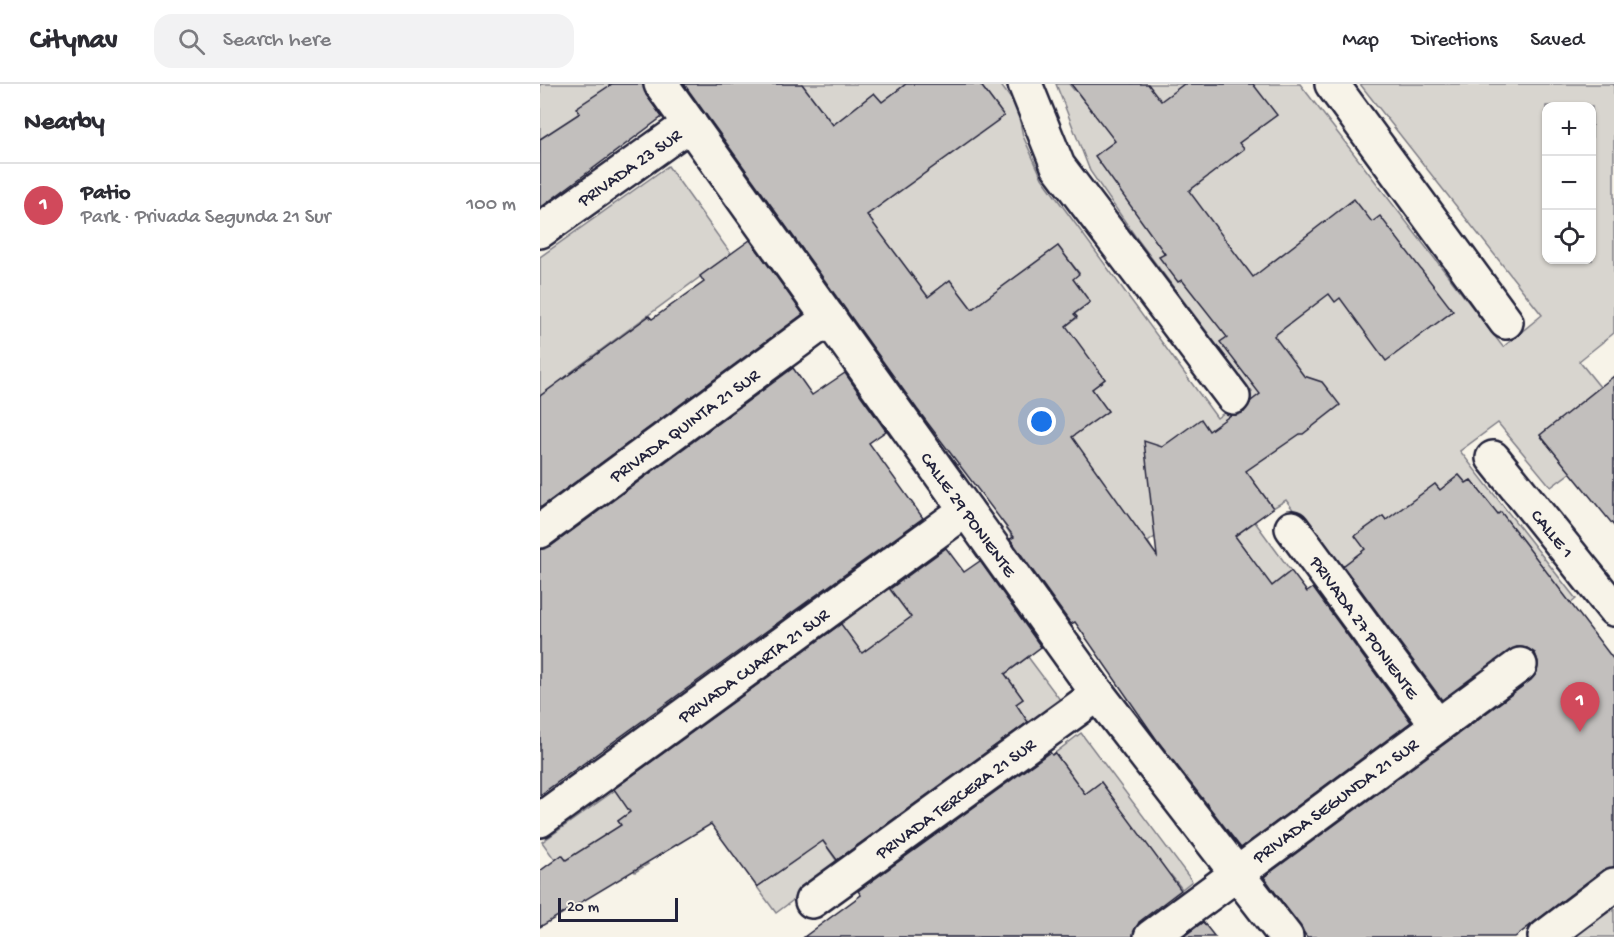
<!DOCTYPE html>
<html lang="en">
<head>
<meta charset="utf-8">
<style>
  body { margin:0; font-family:"Gochi Hand",sans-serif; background:#f2f2f3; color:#2b2b33 }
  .controls { position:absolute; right:18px; top:18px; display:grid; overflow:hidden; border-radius:12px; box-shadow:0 2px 4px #0004 }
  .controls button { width:54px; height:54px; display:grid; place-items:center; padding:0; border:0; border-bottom:2px solid #e1e1e2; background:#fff; color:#2b2b33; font:30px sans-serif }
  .scale { position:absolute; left:18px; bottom:15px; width:120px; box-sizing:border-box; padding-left:6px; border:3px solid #22223b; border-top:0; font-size:16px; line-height:21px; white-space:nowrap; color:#22223b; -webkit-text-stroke:4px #f7f3e8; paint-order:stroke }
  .you { position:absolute; left:502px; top:338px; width:21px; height:21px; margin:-15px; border:4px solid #fff; border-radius:50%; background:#1a73e8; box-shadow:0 0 0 9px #1a73e833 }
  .badge { display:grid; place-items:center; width:39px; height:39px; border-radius:50%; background:#d1495b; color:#fff; font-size:20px; font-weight:700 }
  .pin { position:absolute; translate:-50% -50px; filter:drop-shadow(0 2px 3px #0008) }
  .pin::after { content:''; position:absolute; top:32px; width:21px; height:18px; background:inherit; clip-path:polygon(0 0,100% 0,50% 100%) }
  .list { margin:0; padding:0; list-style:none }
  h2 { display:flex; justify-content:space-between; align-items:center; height:78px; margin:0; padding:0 24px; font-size:26px }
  h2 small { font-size:20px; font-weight:400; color:#7c7c81 }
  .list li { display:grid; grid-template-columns:39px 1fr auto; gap:18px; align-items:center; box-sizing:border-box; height:84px; padding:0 24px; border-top:2px solid #e1e1e2 }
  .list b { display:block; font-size:22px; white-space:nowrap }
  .list p { margin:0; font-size:20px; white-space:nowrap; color:#7c7c81 }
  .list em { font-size:20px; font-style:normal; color:#7c7c81 }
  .icon { flex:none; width:33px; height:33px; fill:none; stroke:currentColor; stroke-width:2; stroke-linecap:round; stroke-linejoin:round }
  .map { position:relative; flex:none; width:1074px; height:853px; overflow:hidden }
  header { display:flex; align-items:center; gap:36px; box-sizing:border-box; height:84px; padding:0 30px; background:#fff; border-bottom:2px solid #e1e1e2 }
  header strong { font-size:28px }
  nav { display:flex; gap:33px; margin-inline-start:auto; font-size:21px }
  .search { width:420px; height:54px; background:#f2f2f3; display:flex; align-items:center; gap:15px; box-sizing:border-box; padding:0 21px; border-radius:18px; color:#7c7c81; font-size:22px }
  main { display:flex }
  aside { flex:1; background:#fff }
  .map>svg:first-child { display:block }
</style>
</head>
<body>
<header>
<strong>Citynav</strong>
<div class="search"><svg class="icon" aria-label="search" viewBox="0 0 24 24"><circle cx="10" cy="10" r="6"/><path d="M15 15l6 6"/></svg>Search here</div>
<nav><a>Map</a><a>Directions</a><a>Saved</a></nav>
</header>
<main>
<aside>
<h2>Nearby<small></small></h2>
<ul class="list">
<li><span class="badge">1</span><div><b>Patio</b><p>Park · Privada Segunda 21 Sur</p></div><em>100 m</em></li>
</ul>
</aside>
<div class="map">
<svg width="1074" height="853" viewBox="0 0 1074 853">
  <rect width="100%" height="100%" fill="#f7f3e8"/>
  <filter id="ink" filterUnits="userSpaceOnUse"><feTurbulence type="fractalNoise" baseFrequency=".0167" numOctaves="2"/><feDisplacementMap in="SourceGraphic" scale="12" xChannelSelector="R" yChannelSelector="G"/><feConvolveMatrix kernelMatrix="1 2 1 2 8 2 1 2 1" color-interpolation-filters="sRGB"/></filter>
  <g filter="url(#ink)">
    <g fill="#d8d5cf" stroke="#7d7c85" stroke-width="1.5" fill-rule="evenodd">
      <path d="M0 0H72L37 25 40 29 0 68Z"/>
      <path d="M262 0H366L342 18 334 9 293 41Z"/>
      <path d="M440 0H460L477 23 483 52 502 94 677 334 712 308 595 152 550 87 516 0H529L534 6 540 2V12L551 25 608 0H760L963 263 1002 231 820 0H1074V249L1039 277 1060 303 1000 351 1031 388 1011 403 958 339 920 367 1036 515 1030 520 979 470 988 463 960 428 953 435 881 537 850 558 746 416 733 424 715 399 677 426 667 415 608 458 614 468 587 487 559 392 473 454 458 431 515 363 568 327 552 305 565 295 549 274 516 249 537 234 535 230 550 218 537 200H526L539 189 518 162 432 225 410 196 388 213 305 102 287 140 258 162 229 123 251 107 464 32ZM1006 22H1052V176H1006ZM919 391 926 399 931 396 944 413 880 412 895 400 900 406ZM843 432 852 444 830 500 825 465 816 452Z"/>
      <path d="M128 82 191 170 30 289 89 367 73 381 54 356 0 312V173Z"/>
      <path d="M715 438 751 487 716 514 709 471 695 452Z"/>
      <path d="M348 503 380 545 350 567 341 555 322 569 309 551 283 554Z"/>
      <path d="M488 573 521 617 489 640 476 620 483 615 465 590Z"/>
      <path d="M541 649 652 797 642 805 631 791 613 805 615 772 604 757 574 802 601 838 581 853H384L575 717 561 698 545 710 515 669Z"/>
      <path d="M98 690 90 728 78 737 108 780 95 788 84 772 26 776 22 771 15 776 2 758Z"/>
      <path d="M343 706 364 733 236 829 217 803 263 771 280 753 296 776 340 743Z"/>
      <path d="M1074 822V853H1032Z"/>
    </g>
    <g fill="#c2bfbd" stroke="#22223b" stroke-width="1.5">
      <path d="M72 0H103L106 11 122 33 0 124V55L40 29 36 24Z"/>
      <path d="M144 0H262L293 41 334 9 342 18 366 0H440L464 32 327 131 388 213 410 196 432 225 518 162 539 190 533 195 550 218 534 230 537 233 526 242 565 295 552 305 568 327 532 353 617 472 604 357 622 363 661 335 669 347 691 331 704 328 711 317 720 310 680 258 687 253 642 196 638 198 619 173 625 170 555 72 575 57 531 0H608L621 17 644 0H713L737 31 699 59 704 65 649 107 713 193 814 115 832 138 840 132 913 227 846 277 800 214 795 218 789 210 734 252 764 292 782 298 800 321 763 350H760L706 387 733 424 695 452 732 502 751 487 767 508 773 504 871 638 701 764 617 656 535 538 531 540 470 455 474 453 377 325Z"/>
      <path d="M210 156 263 230 0 424V312L109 232 112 235 164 198 160 192Z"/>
      <path d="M253 284 272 311 305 289 346 347 329 359 383 434 0 711V465L11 462Z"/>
      <path d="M1074 292V442L1000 351Z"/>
      <path d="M919 391 926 399 931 396 958 430 961 428 1074 576V783L1063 786 975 853H767L724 793 991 596 997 588 998 578 995 569 987 564 977 563 902 616 803 482 825 465 815 452 843 432 846 436 895 400 900 406Z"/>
      <path d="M406 464 424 488 440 477 501 563 465 590 483 615 476 620 488 638 297 776 283 757 217 803 171 740 0 843V787L22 771 26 776 81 741 78 737 90 728 74 705 301 540 322 569 371 533 350 505Z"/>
      <path d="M510 668 512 671 515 669 545 710 561 698 641 806 599 838 593 853H264L321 811 318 807Z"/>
      <path d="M663 838 675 853H643Z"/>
    </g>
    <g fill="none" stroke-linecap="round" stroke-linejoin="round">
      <defs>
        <g id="minor">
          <path d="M121 0 558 610 746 853"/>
          <path d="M485 0 518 82 693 313"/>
          <path d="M792 0 966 238"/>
          <path d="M0 147 150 40"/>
          <path d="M953 374 1074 525"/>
          <path d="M752 444 897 641"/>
          <path d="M0 447 289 234"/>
          <path d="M0 736 426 426"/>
          <path d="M272 817 558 610"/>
          <path d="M611 853 980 581"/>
          <path d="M1005 853 1074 801"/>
        </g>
      </defs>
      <use href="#minor" stroke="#22223b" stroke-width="38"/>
      <use href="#minor" stroke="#f7f3e8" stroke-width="33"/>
    </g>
  </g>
  <g text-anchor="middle" stroke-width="6" stroke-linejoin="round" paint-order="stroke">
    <g font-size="18" fill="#22223b" stroke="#f7f3e8">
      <text transform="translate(89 83) rotate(-35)" y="6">PRIVADA 23 SUR</text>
      <text transform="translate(144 341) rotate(-36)" y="6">PRIVADA QUINTA 21 SUR</text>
      <text transform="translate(429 430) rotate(54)" y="6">CALLE 29 PONIENTE</text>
      <text transform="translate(1013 449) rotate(51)" y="6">CALLE 1</text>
      <text transform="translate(825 543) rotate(54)" y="6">PRIVADA 27 PONIENTE</text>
      <text transform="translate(213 581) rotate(-36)" y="6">PRIVADA CUARTA 21 SUR</text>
      <text transform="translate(415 714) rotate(-36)" y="6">PRIVADA TERCERA 21 SUR</text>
      <text transform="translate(795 716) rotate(-36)" y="6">PRIVADA SEGUNDA 21 SUR</text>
    </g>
  </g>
</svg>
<div class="controls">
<button>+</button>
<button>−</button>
<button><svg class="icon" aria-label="locate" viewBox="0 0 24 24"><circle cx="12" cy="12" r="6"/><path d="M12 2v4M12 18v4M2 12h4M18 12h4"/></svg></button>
</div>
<div class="scale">20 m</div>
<div class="you"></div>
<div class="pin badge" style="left:1040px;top:648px">1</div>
</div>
</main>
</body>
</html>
